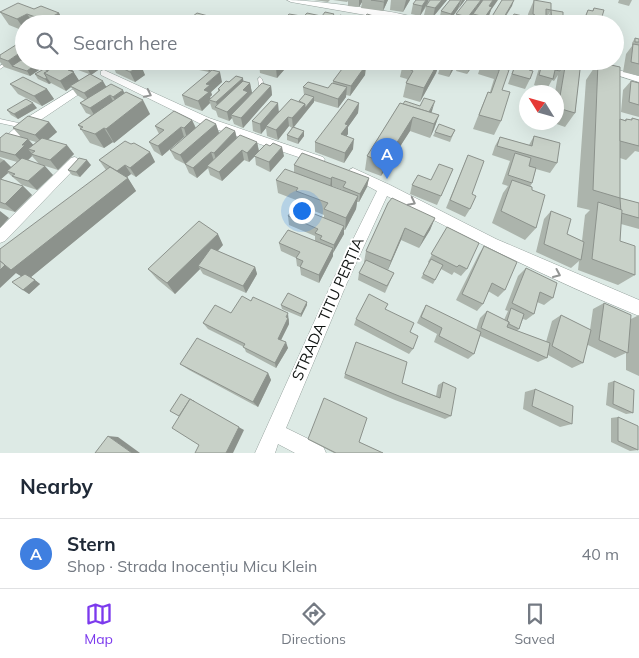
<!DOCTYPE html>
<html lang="en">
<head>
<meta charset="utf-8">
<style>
  body { margin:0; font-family:Mulish,sans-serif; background:#f6f6f7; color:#1f2937 }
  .compass { position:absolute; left:519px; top:85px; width:45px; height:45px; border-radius:50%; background:#fff; box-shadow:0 5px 20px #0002; rotate:307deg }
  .you { position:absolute; left:301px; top:210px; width:18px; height:18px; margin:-12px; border:4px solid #fff; border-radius:50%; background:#1a73e8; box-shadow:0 0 0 8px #1a73e833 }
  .badge { display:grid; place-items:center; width:32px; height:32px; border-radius:50%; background:#7c3aed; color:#fff; font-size:16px; font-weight:700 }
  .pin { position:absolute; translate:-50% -41px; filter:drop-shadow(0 1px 2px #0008) }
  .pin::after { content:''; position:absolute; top:26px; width:18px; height:15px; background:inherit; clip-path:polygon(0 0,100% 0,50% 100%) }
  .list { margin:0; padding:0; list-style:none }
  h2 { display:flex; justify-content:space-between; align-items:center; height:65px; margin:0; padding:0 20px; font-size:21px }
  h2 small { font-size:16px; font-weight:400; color:#747a83 }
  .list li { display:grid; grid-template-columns:32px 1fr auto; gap:15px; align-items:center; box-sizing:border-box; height:70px; padding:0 20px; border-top:1px solid #e0e1e3 }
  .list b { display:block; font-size:19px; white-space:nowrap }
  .list p { margin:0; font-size:16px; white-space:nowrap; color:#747a83 }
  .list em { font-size:16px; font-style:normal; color:#747a83 }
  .icon { flex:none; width:28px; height:28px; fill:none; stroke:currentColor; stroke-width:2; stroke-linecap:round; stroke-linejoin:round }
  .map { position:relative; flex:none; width:639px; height:453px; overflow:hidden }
  .search { position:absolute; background:#fff; box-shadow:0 5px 20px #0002; left:15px; right:15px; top:15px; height:55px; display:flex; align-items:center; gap:12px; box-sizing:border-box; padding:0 18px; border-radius:28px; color:#747a83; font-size:19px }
  .sheet { height:135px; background:#fff }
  nav { display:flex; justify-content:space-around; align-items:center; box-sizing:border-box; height:70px; border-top:1px solid #e0e1e3; background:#fff; font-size:14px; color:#747a83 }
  nav a { display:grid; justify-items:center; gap:2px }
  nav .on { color:#7c3aed }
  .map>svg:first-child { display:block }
</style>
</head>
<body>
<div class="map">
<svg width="639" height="453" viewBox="0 0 639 453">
  <rect width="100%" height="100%" fill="#ddeae5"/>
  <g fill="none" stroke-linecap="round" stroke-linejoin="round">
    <defs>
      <g id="lane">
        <path d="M22 50H24V53L0 69V66Z"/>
        <path d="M260 77 262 79 266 91 265 92 263 93 260 91 258 79Z"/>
        <path d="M0 119 23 124 26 126 23 128 0 123Z"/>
      </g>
      <g id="street">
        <path d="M287 0C312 0 416 12 433 24H417L291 2Z"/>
        <path d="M572 61H588L639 76V82Z"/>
        <path d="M104 70 209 118 323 157 325 160 319 164 201 124 101 75V71Z"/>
        <path d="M90 79 95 82 94 84 36 123 4 150 0 151V141L28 117Z"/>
        <path d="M75 157 81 161 79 164 5 241 0 243V228L71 158Z"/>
        <path d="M353 168 390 185 496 239 639 300V316C553 281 470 239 387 196L346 285 286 428 323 446 326 453H295L278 444 275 453H255L334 278 377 191 349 176 347 173 349 170Z"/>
      </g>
    </defs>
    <use href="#lane" stroke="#97a39f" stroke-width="1"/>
    <use href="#street" stroke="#97a39f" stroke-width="1"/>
    <use href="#lane" fill="#fff" fill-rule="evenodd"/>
    <use href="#street" fill="#fff" fill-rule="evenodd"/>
  </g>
  <g fill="#acb4ac" fill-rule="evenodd">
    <path d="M314 0H330L328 2Z"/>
    <path d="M333 0H388L383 11 361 8 362 2 359 7 348 6V1L347 2Z"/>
    <path d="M391 0H410L403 12 390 10Z"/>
    <path d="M430 0H447L433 17 424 15 426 7 420 16 411 14 413 4 429 1Z"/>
    <path d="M450 0H465L459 8 448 23 439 21 441 11Z"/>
    <path d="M534 0 551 10 546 19V23L547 24V19L551 10 563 24H527L528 14Z"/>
    <path d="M619 0H632L629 6 618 3Z"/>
    <path d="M594 8 601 20 598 24H581L588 10 592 11Z"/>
    <path d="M34 9 59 13 62 19 75 22 76 24H24V31L9 25 0 12Z"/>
    <path d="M491 10 487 21 485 24H470L472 17 467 24 453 23 456 14Z"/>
    <path d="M321 16V17L334 22 347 17 346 24H280Z"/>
    <path d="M635 38 639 39V76L623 72 626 54 632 46V43Z"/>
    <path d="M0 55 24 61H29L28 62 35 65 39 70 30 76 4 67 0 62Z"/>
    <path d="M59 61H109L104 64H103L104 66 91 75 106 86 125 93 150 114 114 143 113 142 104 148 90 143 78 125 91 115 86 113 80 103 85 100 77 95 71 87 66 91 51 83 49 84 38 79 35 74 61 67 64 65 61 63ZM67 66 89 74 79 81 71 68Z"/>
    <path d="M172 61H220L209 72 179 66 178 63Z"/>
    <path d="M357 61H379L378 63 370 62 368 66H366L365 75 350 96 346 95V97L338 108 314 101V102L294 127 304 131V136L298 144 287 140V135L292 128 289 126 278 140 267 136 266 128 261 134 253 131 252 121 279 111 299 101 304 95 303 87 328 88 333 83V81L357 63Z"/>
    <path d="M440 61 436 73 420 102 403 97 407 79 400 77 403 63Z"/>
    <path d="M458 61 449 77 438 74 441 64Z"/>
    <path d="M459 61H477L473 68H471L467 74 456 71Z"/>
    <path d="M516 61H532L529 70 530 79 525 89 508 84Z"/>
    <path d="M543 61H558L561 66 564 61H581L575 113 565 127 551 122H556V92H555L558 75 554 81 552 80 547 89 534 85 539 68Z"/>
    <path d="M598 62 620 119 625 120 626 119 631 120 632 118 639 120V152L635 151 626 160 620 158V198L639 203V229L621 224 620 241 635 275 618 285 578 270 579 261 571 268 536 252 544 219 551 211 567 234 582 241 585 215 590 210 577 207 586 80Z"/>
    <path d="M112 63 145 75 135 82 116 73Z"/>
    <path d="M259 63 284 70 277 78 260 73Z"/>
    <path d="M481 65 506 69 502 90 501 121 494 135 473 129 482 106 488 92H490L494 79 478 74Z"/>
    <path d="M243 78V81L250 83 252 93 249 97 271 86 272 95 243 128 234 124 232 118 229 121 218 117 216 111 212 109 210 103 202 111 185 105 182 95 222 82 211 92 212 95 210 97 211 98 218 91V89L229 82Z"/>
    <path d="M631 81 639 83V117L621 112 623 90Z"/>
    <path d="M10 84 47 89 54 99 42 106 18 94Z"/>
    <path d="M359 103 358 113 348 127V134L346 136 353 149 344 163 315 152V142Z"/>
    <path d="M400 103 432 111 431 113 439 115 434 129 430 138 410 131 381 176 365 170 367 156Z"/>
    <path d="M37 108 18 119 11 115 7 110Z"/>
    <path d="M192 120 196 128 216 124 219 133 235 131 237 138 257 142 259 151 284 156 270 172 256 165 255 156 249 162 244 160 222 181 210 175 208 168 197 178 189 173 185 164 175 159 170 150 185 137H184L162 156 154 151 149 142 159 134 155 126Z"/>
    <path d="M49 122 57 132 48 139 74 154 58 170 39 164 32 156 28 160 53 175 37 190 22 185 8 173 1 179 23 186 32 195 15 212 0 208V158L4 160 11 167 17 162 0 157V138L21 137 13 128ZM29 140 36 142 33 145Z"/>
    <path d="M455 130 450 142 433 136 435 132Z"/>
    <path d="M534 136 557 163 550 173 536 169 532 183 530 187 532 190 536 228 525 240 492 223 503 193 508 186 502 184 510 161 492 155 495 146 500 137 529 145Z"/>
    <path d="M131 144 150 152 155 162 136 177 131 174 127 177 136 191 31 277 40 284 29 294 23 290 21 276 16 273 106 170 99 160Z"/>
    <path d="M468 155 472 194 470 209 465 217 446 208Z"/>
    <path d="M91 165 80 177 72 175 68 170Z"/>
    <path d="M294 165 369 178 367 187 359 202H357L356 209 345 230H344V234L333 253V256L319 283 301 275 300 267 297 266 296 258 281 251 279 243 315 241V236L289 225 288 216 324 218V215L297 204 296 200 278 193 276 180 294 173ZM332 186 343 190V191L331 187Z"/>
    <path d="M453 169 437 205 410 194 412 185 431 180Z"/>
    <path d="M388 203 435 218 430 230 419 248 401 240 388 270 394 273 385 293 358 280 359 273 365 263 364 262 366 251Z"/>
    <path d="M447 227 467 269 461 276 454 272 452 275 441 269 433 284 421 278 429 263 428 262Z"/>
    <path d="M223 245 218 251 255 267 257 274 246 293 203 274 200 269 175 294 157 279 148 269Z"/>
    <path d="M484 246 505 290 498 297 488 291 483 304 477 311 456 300 479 254Z"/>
    <path d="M526 268 553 298 544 305 537 302 534 314 526 320 523 319 519 329 517 331 546 342 552 321 561 315 590 330 593 309 604 303 631 319 639 315V376L626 370V353L615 358 588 345V341L583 363 572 368 548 355 547 358 538 362 480 336 474 354 468 359 434 342 437 334 417 323 422 312 426 305 476 330 480 318 487 311 504 320 508 311 505 310 518 276Z"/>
    <path d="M307 302V305L301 317 282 309 281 305Z"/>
    <path d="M385 309 410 332 413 349 409 354 354 325 356 319Z"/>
    <path d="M231 313 289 319V324L281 340 288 348 276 368 246 352 244 347 208 329 203 323Z"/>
    <path d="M180 364 268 373 271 380 258 407 189 370Z"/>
    <path d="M345 374 402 383 436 396 438 385 443 382 451 416 445 419 395 400 344 378Z"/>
    <path d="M614 381 633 413 626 414 606 405 608 383Z"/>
    <path d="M535 389 572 424 560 427 523 409 525 392Z"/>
    <path d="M618 417 638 450 630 451 611 442V418Z"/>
    <path d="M308 439 359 442 383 453H334L309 440Z"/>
  </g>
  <g fill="#8c928c">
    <path d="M359 0H362V2L359 7Z"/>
    <path d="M385 0H388L383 11 384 2Z"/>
    <path d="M406 0H410L403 12Z"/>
    <path d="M426 0H429L420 16 422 6Z"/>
    <path d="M442 0H447L433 17 435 8Z"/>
    <path d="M461 0 458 9 448 23 451 14Z"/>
    <path d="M462 0H465L459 8Z"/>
    <path d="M481 0H484L473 14 472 17 467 24H466L468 17Z"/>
    <path d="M493 0H498L491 10 487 21 485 24H483L489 6Z"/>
    <path d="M514 0 512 6 501 24 503 19Z"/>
    <path d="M59 13 65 24H43L41 22Z"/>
    <path d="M27 14 34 24H24V29L17 19Z"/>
    <path d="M334 14V24H327Z"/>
    <path d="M301 16V24H292Z"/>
    <path d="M347 17 346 24H341Z"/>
    <path d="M24 50V61H29L19 68 12 66 8 61Z"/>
    <path d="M92 61H102L104 66 91 75 85 65Z"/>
    <path d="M103 61H109L104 64Z"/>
    <path d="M206 61H220L209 72Z"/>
    <path d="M283 61H284V70L277 78 276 68Z"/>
    <path d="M439 61H440L436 73 420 102 424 88Z"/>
    <path d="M456 61H458L449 77 452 67Z"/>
    <path d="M472 61 471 68 467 74 471 65Z"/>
    <path d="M35 65 39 70 30 76 27 71Z"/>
    <path d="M141 65 145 75 135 82 130 72Z"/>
    <path d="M366 65 365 75 350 96 351 86Z"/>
    <path d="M71 68 80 82 70 86 71 87 66 91 60 81 68 70Z"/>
    <path d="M220 72 222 82 211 92 212 95 210 97 211 100H209L210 103 202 111 198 101 206 84Z"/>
    <path d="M47 78 51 83 49 84 45 79Z"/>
    <path d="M243 78 244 88 218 109 216 102Z"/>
    <path d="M103 81 108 90 90 102 84 93Z"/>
    <path d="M250 83 252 93 249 96 250 101 231 115 232 118 229 121 227 112 243 90Z"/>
    <path d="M271 86 272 95 243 128 241 118Z"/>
    <path d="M347 87 346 97 338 108V99Z"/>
    <path d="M47 89 54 99 42 106 34 96Z"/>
    <path d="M123 90 128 100 118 106 113 97Z"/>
    <path d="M110 95 115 105 96 118 90 108Z"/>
    <path d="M314 97V102L305 113V108Z"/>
    <path d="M143 100 150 114 114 143 106 129Z"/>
    <path d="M435 101 432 111 427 121 428 115Z"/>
    <path d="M33 103 37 108 18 119 14 114Z"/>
    <path d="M278 103 279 113 266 126V128L261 134 260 124Z"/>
    <path d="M359 103 358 113 348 127V134L341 144V134L345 124Z"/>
    <path d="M305 104V113L293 128 292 118Z"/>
    <path d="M439 115 434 129 430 138 434 124Z"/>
    <path d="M288 117 289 126 278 140 276 130Z"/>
    <path d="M413 117 410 131 381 176 384 163Z"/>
    <path d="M192 120 196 129 187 138 184 128Z"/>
    <path d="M49 122 57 132 43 144 35 135Z"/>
    <path d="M216 124 219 133 185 164 180 155Z"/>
    <path d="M181 127 184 137 162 156 158 146Z"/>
    <path d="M104 128 113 142 104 148 95 134Z"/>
    <path d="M235 131 237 140 217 163 214 153Z"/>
    <path d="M304 131V136L298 144V139Z"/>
    <path d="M28 139 36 148 28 149 33 155 31 154 32 156 24 164 15 155 22 145Z"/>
    <path d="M354 139 353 149 344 163 345 153Z"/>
    <path d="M257 142 259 152 249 162 247 153Z"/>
    <path d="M67 145 74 154 58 170 50 160Z"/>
    <path d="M282 147 284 156 270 172 269 162Z"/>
    <path d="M242 150 244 160 222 181 219 172Z"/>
    <path d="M150 152 155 162 136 177 130 168Z"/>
    <path d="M211 152 214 161 207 166 208 168 197 178 193 168Z"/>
    <path d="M4 160 13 169 7 171 8 173 0 180V163Z"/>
    <path d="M87 160 91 165 80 177 76 172Z"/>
    <path d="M125 165 131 174 123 180 116 171Z"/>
    <path d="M45 166 53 175 37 190 28 181Z"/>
    <path d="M332 177V186L330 188 331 179Z"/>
    <path d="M128 178 136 191 31 277 40 284 29 294 23 290 27 280 16 273 0 288V270L5 265Z"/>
    <path d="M369 178 367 187 359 202 360 194Z"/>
    <path d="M23 186 32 195 15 212 5 204Z"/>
    <path d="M358 196 356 209 345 230 346 218Z"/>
    <path d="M0 211 9 218 0 228Z"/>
    <path d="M435 218 430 230 419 248 424 237Z"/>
    <path d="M344 226V234L333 253 334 245Z"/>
    <path d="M405 228 401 240 387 272 391 261Z"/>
    <path d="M218 234 223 245 201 268 198 266 200 269 175 294 167 283Z"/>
    <path d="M333 248V256L319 283V275Z"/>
    <path d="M255 267 257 274 246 293 243 286Z"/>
    <path d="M307 302V305L301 317V314Z"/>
    <path d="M288 313 289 324 279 344 278 339Z"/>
    <path d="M286 342 288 348 276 368 275 363Z"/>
    <path d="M268 373 271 380 258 407 253 402Z"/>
    <path d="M197 404 244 430 233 453H226Z"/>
    <path d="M108 436 118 437 140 453H132Z"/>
  </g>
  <g fill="#c8d1c8" stroke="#8c928c">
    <path d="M371 0H385L384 2Z"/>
    <path d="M416 0H426L422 6 413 4Z"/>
    <path d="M430 0H442L435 8 426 6Z"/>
    <path d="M450 0H461L451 14 441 11Z"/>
    <path d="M467 0H481L468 17 456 14Z"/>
    <path d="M483 0H493L489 6 492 7 485 17 473 14Z"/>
    <path d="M502 0H514L503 19 509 21 507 24H492L488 23Z"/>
    <path d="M534 0 551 3V10L546 9V23L548 24H533L535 15 533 14Z"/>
    <path d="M18 3 34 9 41 6 59 13 41 22 35 19 38 18 27 14 17 19 0 12Z"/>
    <path d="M594 8 604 10 601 20 585 18 588 10 593 11Z"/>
    <path d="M551 10 563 12V24H552Z"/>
    <path d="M325 12 334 14 327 24H316Z"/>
    <path d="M197 13 238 24H183Z"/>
    <path d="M307 13 321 16 316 21H312L309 24H297Z"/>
    <path d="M289 14 301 16 292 24H280Z"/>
    <path d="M367 14 393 22 392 24H360Z"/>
    <path d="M514 14 527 17 525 24H509Z"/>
    <path d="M340 15 347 17 341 24H333Z"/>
    <path d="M63 18 75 22 71 24H54Z"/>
    <path d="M568 22 577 24H567Z"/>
    <path d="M635 38 639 39V42H635Z"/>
    <path d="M19 43 24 44V50L8 61 0 58V55Z"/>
    <path d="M633 44 639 45V64L631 62Z"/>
    <path d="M21 60 24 61 35 65 27 71 12 66Z"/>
    <path d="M75 61H92L85 65Z"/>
    <path d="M115 61H132L141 65 130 72 112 63Z"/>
    <path d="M261 61H283L276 68 259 63Z"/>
    <path d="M348 61 366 65 351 86 333 81Z"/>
    <path d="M404 61H439L424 88 406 83 413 71 409 69 411 65 403 63Z"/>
    <path d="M442 61H456L452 67 441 64Z"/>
    <path d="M459 61H472L471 65Z"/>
    <path d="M483 61H510L506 69 500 68 499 70 481 65Z"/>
    <path d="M517 61H532L529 70 533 71 530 79 512 74Z"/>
    <path d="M543 61H558L562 62 560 71 555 70 553 79 539 75Z"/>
    <path d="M566 61H581L575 113 558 108Z"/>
    <path d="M598 62 620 67V198L593 190Z"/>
    <path d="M57 65 61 67 65 65 71 68 68 70 74 72 60 81 44 73Z"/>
    <path d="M500 68 509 70 502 90 510 92 501 121 479 115 488 92 491 93Z"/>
    <path d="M44 69 48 71 44 73 47 78 45 79 35 74Z"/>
    <path d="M212 70 220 72 206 84 210 85 204 90 209 92 198 101 182 95Z"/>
    <path d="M90 74 103 81 84 93 70 86Z"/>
    <path d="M236 76 243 78 216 102 209 100 220 90 218 89 226 81 229 82Z"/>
    <path d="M23 77 47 89 34 96 10 84Z"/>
    <path d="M243 81 250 83 243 90 248 92 227 112 215 107Z"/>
    <path d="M631 81 639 83V105L629 102Z"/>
    <path d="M308 82 328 88 332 83 347 87 338 99 303 87Z"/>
    <path d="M262 83 271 86 241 118 231 115Z"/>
    <path d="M111 84 123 90 113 97 110 95 90 108 80 103Z"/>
    <path d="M126 92 143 100 106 129 104 128 95 134 80 129 83 127 78 125Z"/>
    <path d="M305 94 314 97 305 108V104L299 101Z"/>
    <path d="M424 98 435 101 429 112 403 104 405 101 420 106Z"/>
    <path d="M26 99 33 103 14 114 7 110Z"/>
    <path d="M291 99 305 104 292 118 288 117 276 130 266 126Z"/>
    <path d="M348 99 359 103 345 124 348 125 341 134 354 139 345 153 315 142Z"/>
    <path d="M271 101 278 103 260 124 252 121Z"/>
    <path d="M400 103 439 115 434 124 413 117 384 163 367 156Z"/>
    <path d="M174 111 192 120 184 128 181 127 158 146 149 142 164 130 155 126Z"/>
    <path d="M28 116 49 122 35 135 13 128Z"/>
    <path d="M632 118 639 120V146L620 141V119L626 121V119L632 120Z"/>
    <path d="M206 119 216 124 180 155 170 150Z"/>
    <path d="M439 124 455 130 451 137 435 132Z"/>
    <path d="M226 127 235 131 214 153 211 152 193 168 185 164Z"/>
    <path d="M293 127 304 131 298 139 287 135Z"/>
    <path d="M6 133 28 139 22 145H25L15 155 0 151V138Z"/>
    <path d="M240 135 257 142 247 153 242 150 219 172 207 166Z"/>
    <path d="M534 136 560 143 557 163 497 146 500 137 532 146Z"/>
    <path d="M42 138 67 145 50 160 31 154 35 151 28 149Z"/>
    <path d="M125 141 131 144 134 143 150 152 130 168 125 165 117 171 99 160Z"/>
    <path d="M273 143 282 147 269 162 254 156 266 144 270 146Z"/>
    <path d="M302 153 369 178 360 194 343 187 346 182 332 177 331 179 294 165Z"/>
    <path d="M515 153 531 158 529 166 536 168 532 183 508 175Z"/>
    <path d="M468 155 484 161 472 194 476 196 470 209 450 200Z"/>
    <path d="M22 158 45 166 28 181 12 176 15 174 7 171Z"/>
    <path d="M79 158 87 160 76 172 68 170Z"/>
    <path d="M439 164 453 169 441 196 412 185 418 175 431 180Z"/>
    <path d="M110 167 128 178 11 270 0 261V249Z"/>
    <path d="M285 169 358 196 346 218 324 209 328 203 296 191 298 188 276 180Z"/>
    <path d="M0 179 23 186 5 204 0 202Z"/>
    <path d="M512 180 532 187V190L545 195 536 228 501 211Z"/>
    <path d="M392 198 435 218 424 237 405 228 391 261 366 251 388 203Z"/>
    <path d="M620 198 639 203V218L621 213Z"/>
    <path d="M598 202 622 210 620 241 635 246V275L592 259Z"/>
    <path d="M295 206 344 226 334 245 320 239 322 236 315 233 318 229 288 216Z"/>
    <path d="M551 211 571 219 567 234 584 242 581 260 544 244Z"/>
    <path d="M199 221 218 234 167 283 148 269Z"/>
    <path d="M447 227 479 243 467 269 459 265 457 267 431 254Z"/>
    <path d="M288 230 333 248 319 275 300 267 303 261 296 258 300 252 279 243Z"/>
    <path d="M484 246 517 262 505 290 492 283 483 304 462 294Z"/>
    <path d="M211 248 255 267 243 286 198 266Z"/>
    <path d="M431 259 443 265 435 280 423 274Z"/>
    <path d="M366 260 394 273 387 286 359 273Z"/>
    <path d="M0 261 5 265 0 270Z"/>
    <path d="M526 268 557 283 553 298 540 292 534 314 512 303Z"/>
    <path d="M25 274 35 280 23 290 12 282Z"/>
    <path d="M288 293 307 302 301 314 281 305Z"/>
    <path d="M369 294 388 304 385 309 414 323 410 332 418 336 413 349 356 319Z"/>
    <path d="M242 296 251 301 253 297 288 313 286 317 288 318 278 339 286 342 275 363 243 347 245 344 203 323 215 305 231 313Z"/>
    <path d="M604 303 631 315 628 353 599 340Z"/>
    <path d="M426 305 481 332 474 354 439 336 442 328 421 317Z"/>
    <path d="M511 308 524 314 519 329 509 324V322L507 321Z"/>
    <path d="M487 311 509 322 507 327 550 343 547 358 481 328Z"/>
    <path d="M561 315 591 330 583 363 552 346Z"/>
    <path d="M197 338 268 373 253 402 180 364Z"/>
    <path d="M356 342 407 362 402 383 440 398 443 382 456 388 451 416 399 396 345 374Z"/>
    <path d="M614 381 634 390 633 413 613 404Z"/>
    <path d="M535 389 573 406 572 424 532 406Z"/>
    <path d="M181 394 195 402 190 399 179 416 170 411Z"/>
    <path d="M324 398 367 418 359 442 383 453H336L308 439Z"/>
    <path d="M190 399 239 427 226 453H195L199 445 172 428Z"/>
    <path d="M618 417 638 426V450L618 441Z"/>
    <path d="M108 436 132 453H95Z"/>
  </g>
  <defs><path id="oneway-chevron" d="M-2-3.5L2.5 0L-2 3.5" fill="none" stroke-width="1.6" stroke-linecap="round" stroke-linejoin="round" transform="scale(1.25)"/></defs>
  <g stroke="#939594">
    <use href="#oneway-chevron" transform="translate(148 94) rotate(26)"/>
    <use href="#oneway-chevron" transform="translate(412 202) rotate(27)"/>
    <use href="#oneway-chevron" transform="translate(557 274) rotate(24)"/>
  </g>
  <g text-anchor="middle" stroke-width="4" stroke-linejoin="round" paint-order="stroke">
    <g font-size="15" fill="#0f1311" stroke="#fff">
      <text transform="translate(328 309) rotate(-66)" y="5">STRADA TITU PERȚIA</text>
    </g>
  </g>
</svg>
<svg class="compass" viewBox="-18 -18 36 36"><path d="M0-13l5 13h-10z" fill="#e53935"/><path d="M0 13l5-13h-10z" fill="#747a83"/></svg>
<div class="you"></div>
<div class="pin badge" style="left:387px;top:179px;background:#3f7fe0">A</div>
<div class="search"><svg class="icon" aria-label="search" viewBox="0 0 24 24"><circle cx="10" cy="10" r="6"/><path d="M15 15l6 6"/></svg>Search here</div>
</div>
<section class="sheet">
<h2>Nearby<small></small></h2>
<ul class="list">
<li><span class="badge" style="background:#3f7fe0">A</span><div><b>Stern</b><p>Shop · Strada Inocențiu Micu Klein</p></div><em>40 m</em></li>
</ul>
</section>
<nav>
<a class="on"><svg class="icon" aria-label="map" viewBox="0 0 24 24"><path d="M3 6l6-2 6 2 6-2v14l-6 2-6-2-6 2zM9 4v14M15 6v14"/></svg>Map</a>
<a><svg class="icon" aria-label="directions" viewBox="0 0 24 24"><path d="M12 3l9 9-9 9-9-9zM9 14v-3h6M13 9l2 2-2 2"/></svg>Directions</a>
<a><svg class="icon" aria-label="saved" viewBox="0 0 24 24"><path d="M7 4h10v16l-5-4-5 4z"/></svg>Saved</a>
</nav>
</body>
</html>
